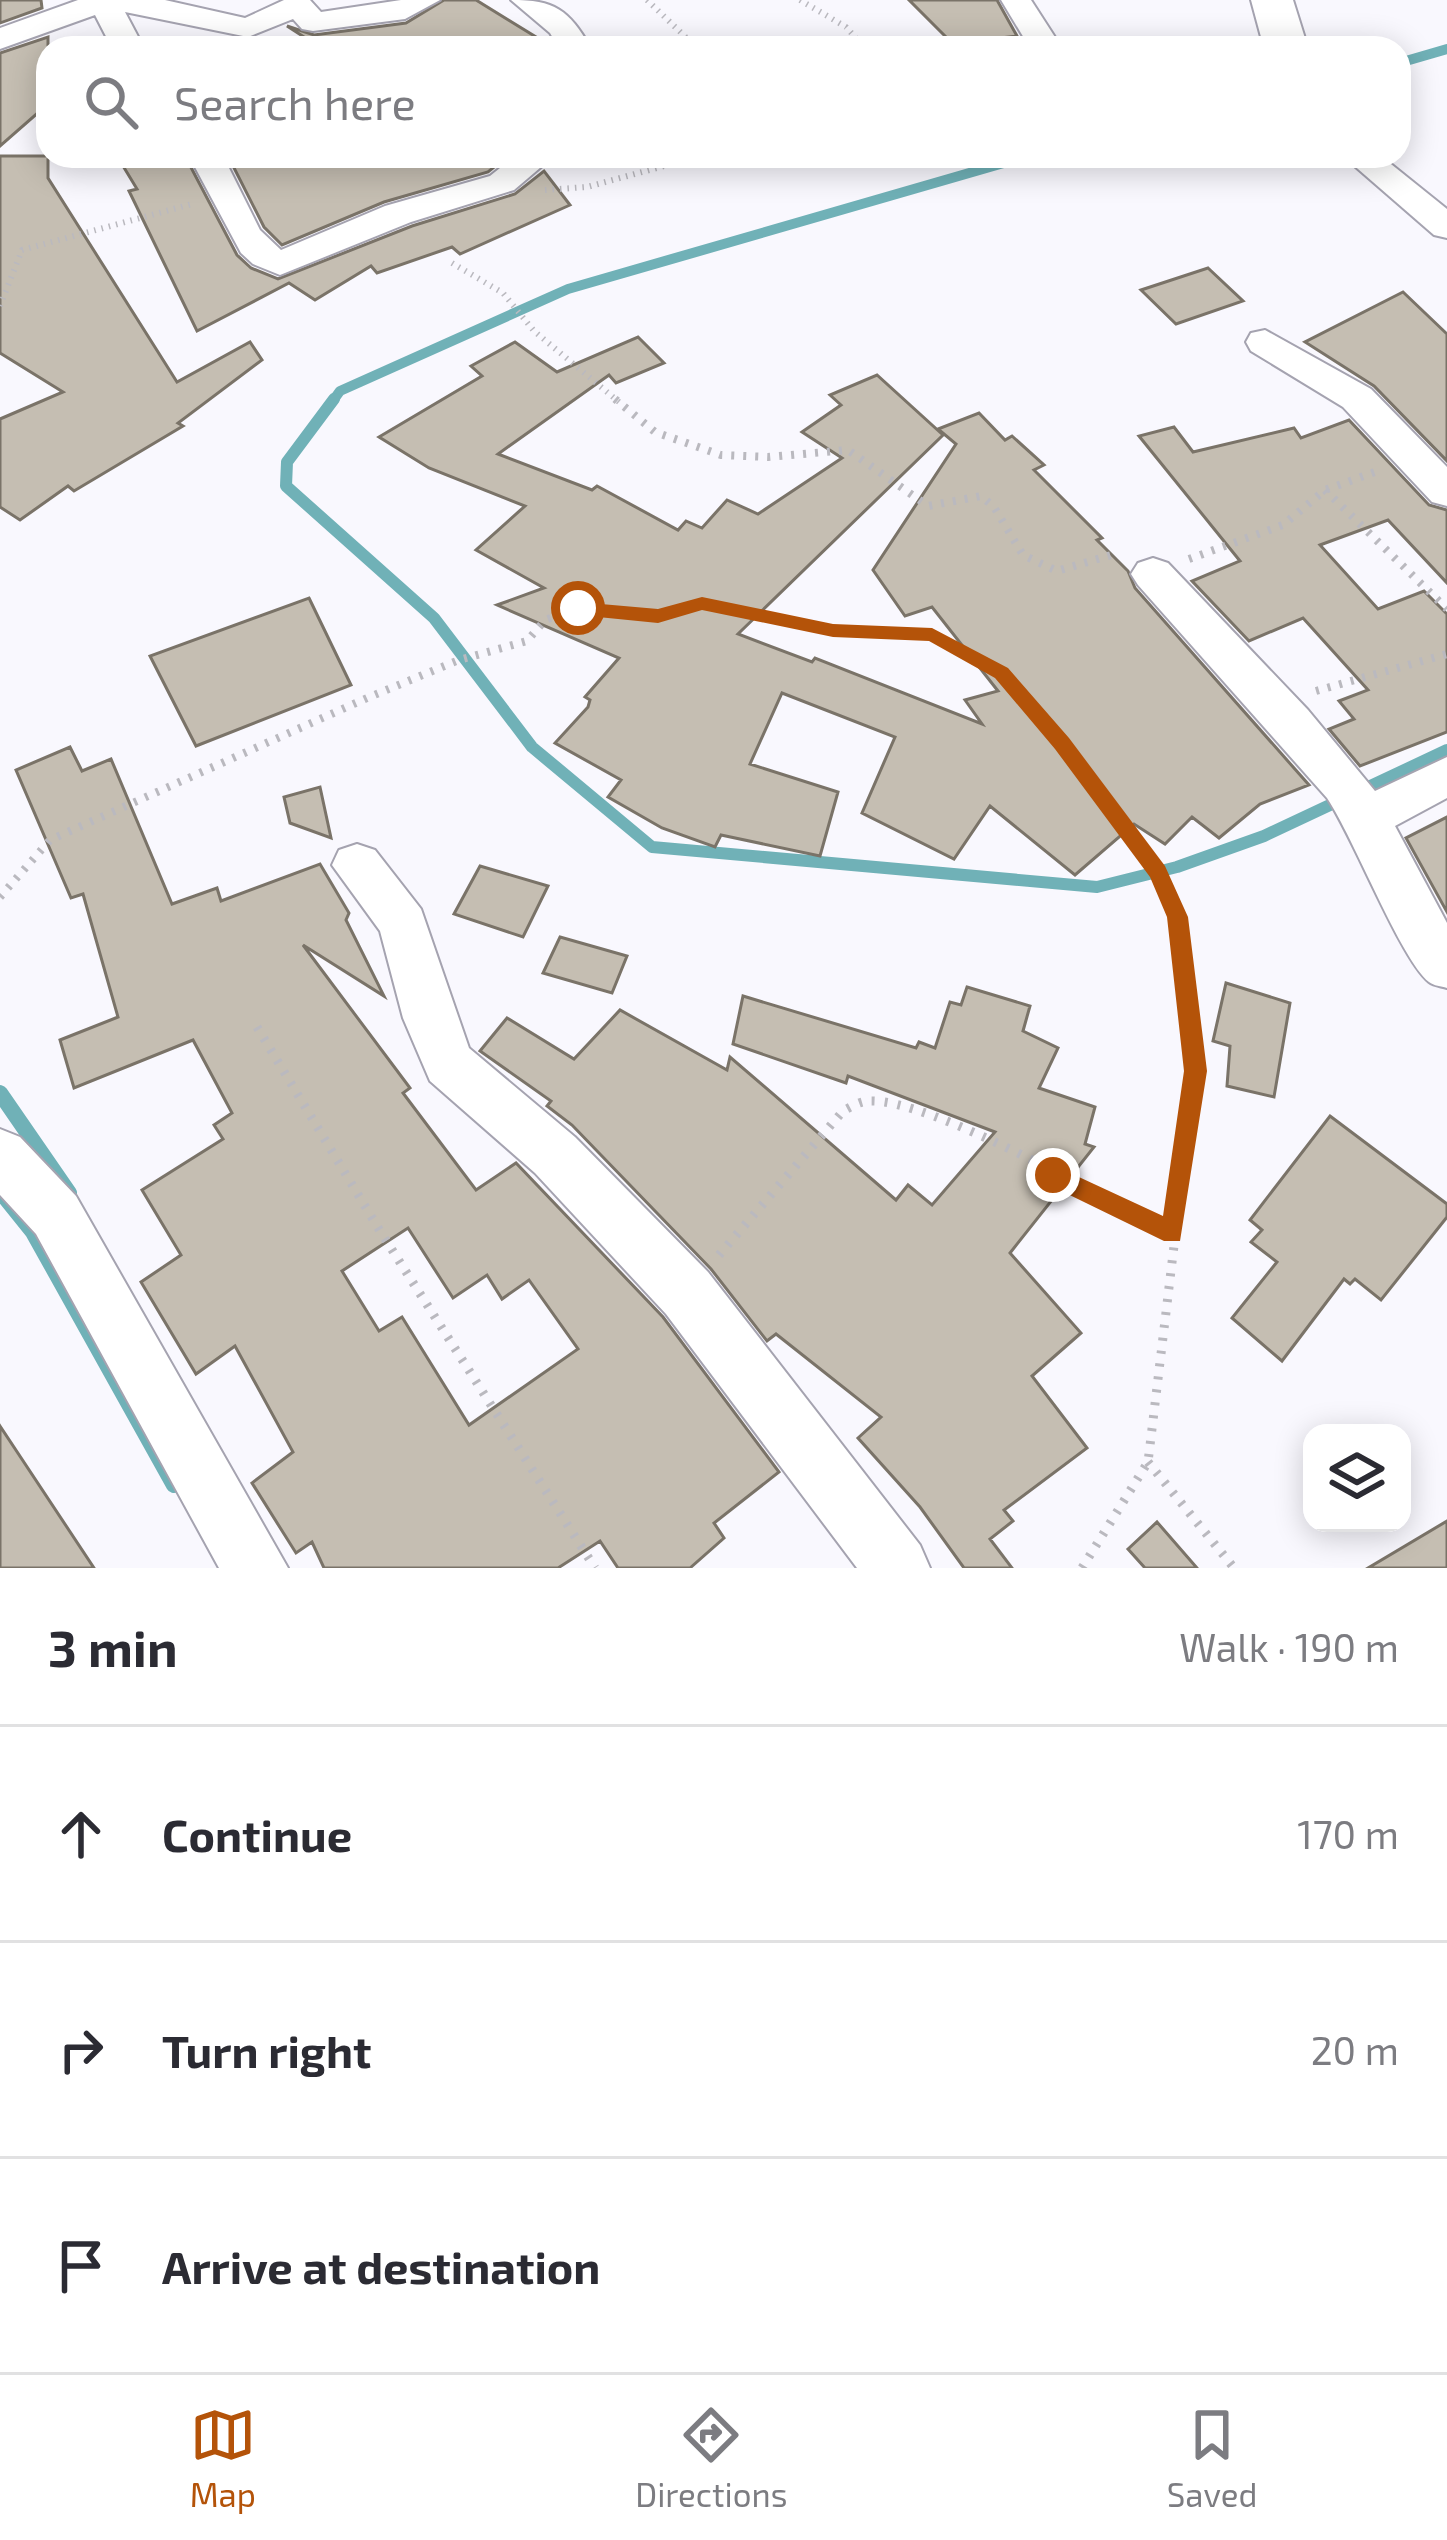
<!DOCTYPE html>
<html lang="en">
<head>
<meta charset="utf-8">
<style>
  body { margin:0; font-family:"Exo 2",sans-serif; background:#f2f2f3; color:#2b2b33 }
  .controls { position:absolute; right:36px; bottom:36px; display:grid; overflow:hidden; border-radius:24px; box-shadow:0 6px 30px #0003 }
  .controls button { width:108px; height:108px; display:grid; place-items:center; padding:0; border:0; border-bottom:3px solid #e1e1e2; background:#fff; color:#2b2b33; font:60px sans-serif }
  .stop { position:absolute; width:36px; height:36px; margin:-27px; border:9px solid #b45309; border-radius:50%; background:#fff }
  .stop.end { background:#b45309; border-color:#fff; box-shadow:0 3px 12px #0008 }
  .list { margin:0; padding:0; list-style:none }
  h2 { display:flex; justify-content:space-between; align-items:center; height:156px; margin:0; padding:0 48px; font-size:51px }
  h2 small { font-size:39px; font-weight:400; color:#7c7c81 }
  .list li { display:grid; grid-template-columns:78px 1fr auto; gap:36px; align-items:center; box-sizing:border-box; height:216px; padding:0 48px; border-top:3px solid #e1e1e2 }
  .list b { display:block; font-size:45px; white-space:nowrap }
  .list em { font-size:39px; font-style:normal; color:#7c7c81 }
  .icon { flex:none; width:66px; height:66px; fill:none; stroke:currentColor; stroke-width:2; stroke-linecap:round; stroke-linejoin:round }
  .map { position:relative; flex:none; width:1447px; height:1568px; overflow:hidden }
  .search { position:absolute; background:#fff; box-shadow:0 6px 30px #0003; left:36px; right:36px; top:36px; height:132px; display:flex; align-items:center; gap:30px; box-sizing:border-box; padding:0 42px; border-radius:36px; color:#7c7c81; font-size:45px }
  .sheet { height:804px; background:#fff }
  nav { display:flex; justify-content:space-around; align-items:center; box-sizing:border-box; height:168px; border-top:3px solid #e1e1e2; background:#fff; font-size:33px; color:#7c7c81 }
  nav a { display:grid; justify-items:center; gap:6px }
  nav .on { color:#b45309 }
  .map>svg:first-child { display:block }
</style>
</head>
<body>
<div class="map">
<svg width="1447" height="1568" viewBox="0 0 1447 1568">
  <rect width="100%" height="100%" fill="#f9f8fe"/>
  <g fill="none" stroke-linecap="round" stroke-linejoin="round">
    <g stroke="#70b1b7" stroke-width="10">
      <path d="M1399 63 1447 49"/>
      <path d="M332 402 340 391 568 289 1028 156"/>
    </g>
    <path stroke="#70b1b7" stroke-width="12" d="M334 399 287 462 286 486 434 618 532 747 652 847 1097 887 1177 867 1264 836 1447 750"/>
    <g stroke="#70b1b7" stroke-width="16">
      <path d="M0 1093 69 1193"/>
      <path d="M0 1191 33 1232 174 1485"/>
    </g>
  </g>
  <g fill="#c5beb2" stroke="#7a7368" stroke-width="3" fill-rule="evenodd">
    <path d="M0 0H41L42 8 0 23Z"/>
    <path d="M444 0H476L554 48H321L287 26 314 35 406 23Z"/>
    <path d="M909 0H997L1017 36 1000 38 1012 48H957Z"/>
    <path d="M48 37V104L0 146V53Z"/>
    <path d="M0 156H48V178L177 382 250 342 262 360 178 423 183 426 74 491 68 486 20 520 0 507V419L63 392 0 353Z"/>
    <path d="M117 156H185L237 255 251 268 278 279 412 226 515 194 544 171 570 205 460 254 452 247 377 273 371 266 315 300 289 283 197 331 129 191 137 189Z"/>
    <path d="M228 156H508L488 172 384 202 282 245 264 227Z"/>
    <path d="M1208 268 1243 301 1176 324 1141 290Z"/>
    <path d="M1403 292 1447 334V461L1374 386 1305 342Z"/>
    <path d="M638 337 664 363 616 383 609 375 498 454 592 490 597 486 678 530 686 521 702 528 727 500 758 514 842 458 802 432 841 405 830 395 877 375 943 435 738 634 812 662 815 658 982 724 965 700 998 691 932 607 905 616 873 570 956 444 938 429 979 413 1005 440 1012 436 1044 465 1034 470 1102 538 1097 540 1128 571 1135 588 1309 785 1260 804 1219 838 1192 817 1165 844 1134 824 1075 875 990 806 954 859 862 813 895 737 782 693 750 764 838 792 820 856 721 835 715 847 662 828 608 797 621 780 555 743 588 707 590 700 585 697 619 658 497 605 544 588 476 550 525 506 429 468 379 437 482 376 471 366 515 342 557 372Z"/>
    <path d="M1349 420 1429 505 1447 510V583L1388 520 1320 545 1378 609 1424 591 1447 614V732L1360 766 1329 729 1354 719 1339 701 1368 690 1303 618 1249 641 1192 581 1240 561 1139 436 1174 427 1193 452 1294 428 1301 438Z"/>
    <path d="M309 598 351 685 196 746 150 656Z"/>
    <path d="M70 747 82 771 111 759 172 904 217 888 221 901 320 864 349 913 346 920 384 996 303 945 410 1088 403 1093 476 1190 516 1163 663 1317 779 1472 714 1523 724 1538 690 1568H618L600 1541 558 1568H324L312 1542 296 1553 252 1483 293 1452 235 1346 196 1374 141 1282 181 1255 142 1190 223 1139 214 1125 232 1113 193 1040 74 1088 60 1040 118 1017 83 894 71 898 16 770ZM408 1228 453 1298 487 1275 502 1299 529 1280 578 1349 469 1425 402 1317 379 1331 342 1271Z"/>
    <path d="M320 787 331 838 290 823 284 797Z"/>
    <path d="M1447 817V912L1406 838Z"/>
    <path d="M480 866 548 886 523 937 454 914Z"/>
    <path d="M560 937 627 956 612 993 543 973Z"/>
    <path d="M1226 983 1290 1003 1274 1097 1227 1086 1230 1046 1213 1041Z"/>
    <path d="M967 987 1030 1006 1023 1031 1058 1048 1039 1088 1095 1107 1085 1144 1094 1147 1010 1253 1081 1333 1032 1376 1087 1448 1004 1510 1013 1521 990 1539 1012 1568H964L920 1507 858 1438 881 1417 776 1334 767 1341 711 1269 572 1125 547 1106 551 1101 480 1051 507 1018 574 1059 620 1010 727 1070 730 1057 896 1200 908 1185 932 1205 995 1132 848 1076 846 1083 733 1044 743 996 916 1048 919 1042 935 1048 950 1002 961 1005Z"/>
    <path d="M1330 1116 1447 1204V1217L1381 1300 1355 1279 1350 1284 1344 1279 1282 1361 1232 1318 1277 1262 1251 1242 1262 1230 1250 1220Z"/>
    <path d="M0 1426 94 1568H0Z"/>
    <path d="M1447 1521V1568H1368Z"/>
    <path d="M1157 1522 1197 1568H1145L1128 1549Z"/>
  </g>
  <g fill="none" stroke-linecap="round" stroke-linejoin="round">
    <defs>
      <g id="street">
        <path d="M78 0H165L245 18 284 0H310L321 12 401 0H440L405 19 313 31 302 29 293 19 248 37 125 12 144 48H112L95 15 0 49V28Z"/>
        <path d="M511 0C555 0 568 9 591 48H559L550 33Z"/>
        <path d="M1001 0H1031L1062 48H1030Z"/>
        <path d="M189 156H223L260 230 281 250 385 206 490 176 515 156H554L514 190 411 222 280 275 253 264 241 253Z"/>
        <path d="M1343 156H1381L1447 209V238L1434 235Z"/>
        <path d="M1265 330 1371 389 1447 467V506L1432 502 1343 407 1251 351 1246 342 1251 333Z"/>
        <path d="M1153 558 1168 563 1308 710 1375 791 1447 757V798L1395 826 1447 923V988C1441 986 1434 986 1429 982 1401 960 1354 838 1327 798L1138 585 1131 574 1138 563Z"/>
        <path d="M357 844 375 850 421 909 469 1048 575 1137 708 1272 920 1545 930 1568H857L666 1314 535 1173 430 1081 403 1018 380 931 332 865 339 850Z"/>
        <path d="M0 1129 20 1137 76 1196 288 1568H219L36 1234 0 1195Z"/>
      </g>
      <path id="secondary" d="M1251 0H1293L1308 48H1264Z"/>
    </defs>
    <use href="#street" stroke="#a5a3b0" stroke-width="4"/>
    <use href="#secondary" stroke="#a5a3b0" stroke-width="4"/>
    <g stroke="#bab9bf" stroke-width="6" stroke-dasharray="1.5 6" stroke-linecap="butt">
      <path d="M647 0 697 48"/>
      <path d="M800 0 846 27 865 48"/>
      <path d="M545 190 587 187 701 156"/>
      <path d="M452 263 503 293 534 331 619 402"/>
      <path d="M0 306 22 250 192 204"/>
    </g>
    <g stroke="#bab9bf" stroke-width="8" stroke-dasharray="3 9" stroke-linecap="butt">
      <path d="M615 399 655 432 721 455 768 457 848 450 928 506 981 496 994 507 1023 555 1057 571 1118 553"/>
      <path d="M1325 490 1447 609"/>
      <path d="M1189 559 1283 525 1325 490 1375 472"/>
      <path d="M1316 691 1447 654"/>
      <path d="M0 897 50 840 367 698 459 660 527 641 545 620 578 608 658 616 702 604 833 630 932 635 1002 673 1158 872 1177 914"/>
    </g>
    <g stroke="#bab9bf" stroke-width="9" stroke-dasharray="3 10" stroke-linecap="butt">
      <path d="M257 1027 380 1231 595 1568"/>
      <path d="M719 1255 843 1111C851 1107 860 1101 869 1101 931 1098 1110 1202 1172 1233"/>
      <path d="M1148 1462 1234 1568"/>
      <path d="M1082 1568 1148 1462 1195 1071 1175 911"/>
    </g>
    <use href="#street" fill="#fff" fill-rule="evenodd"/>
    <use href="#secondary" fill="#fff" fill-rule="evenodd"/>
  </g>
  <path fill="#b45309" d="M702 597 833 624 932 628 1008 668 1069 738 1165 866 1188 917 1207 1071 1180 1241H1164L1045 1183 1041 1175 1053 1165 1163 1216 1184 1071 1167 917 1150 877 1055 749 995 678 929 641 833 637 702 610 658 623 578 615 569 608 578 602 658 609Z"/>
</svg>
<div class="controls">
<button><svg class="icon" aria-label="layers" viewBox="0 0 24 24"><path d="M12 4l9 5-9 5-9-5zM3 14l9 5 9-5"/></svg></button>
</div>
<div class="stop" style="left:578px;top:608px"></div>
<div class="stop end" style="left:1053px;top:1175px"></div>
<div class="search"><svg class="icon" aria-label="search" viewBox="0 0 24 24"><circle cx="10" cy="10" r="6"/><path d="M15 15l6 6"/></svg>Search here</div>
</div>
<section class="sheet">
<h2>3 min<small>Walk · 190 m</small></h2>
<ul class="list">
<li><svg class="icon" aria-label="ahead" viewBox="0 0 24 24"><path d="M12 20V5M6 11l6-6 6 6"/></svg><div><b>Continue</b></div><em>170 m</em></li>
<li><svg class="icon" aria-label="right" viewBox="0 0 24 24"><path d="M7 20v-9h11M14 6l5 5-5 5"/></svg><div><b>Turn right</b></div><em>20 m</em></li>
<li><svg class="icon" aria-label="arrive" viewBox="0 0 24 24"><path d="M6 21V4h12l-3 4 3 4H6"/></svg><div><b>Arrive at destination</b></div></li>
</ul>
</section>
<nav>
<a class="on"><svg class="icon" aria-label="map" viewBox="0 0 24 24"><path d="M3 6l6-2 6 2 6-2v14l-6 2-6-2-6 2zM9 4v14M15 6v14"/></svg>Map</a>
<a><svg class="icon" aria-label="directions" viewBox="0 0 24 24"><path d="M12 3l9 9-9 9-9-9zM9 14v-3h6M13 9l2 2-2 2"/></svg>Directions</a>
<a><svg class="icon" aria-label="saved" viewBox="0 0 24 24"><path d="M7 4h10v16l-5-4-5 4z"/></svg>Saved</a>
</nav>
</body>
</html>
